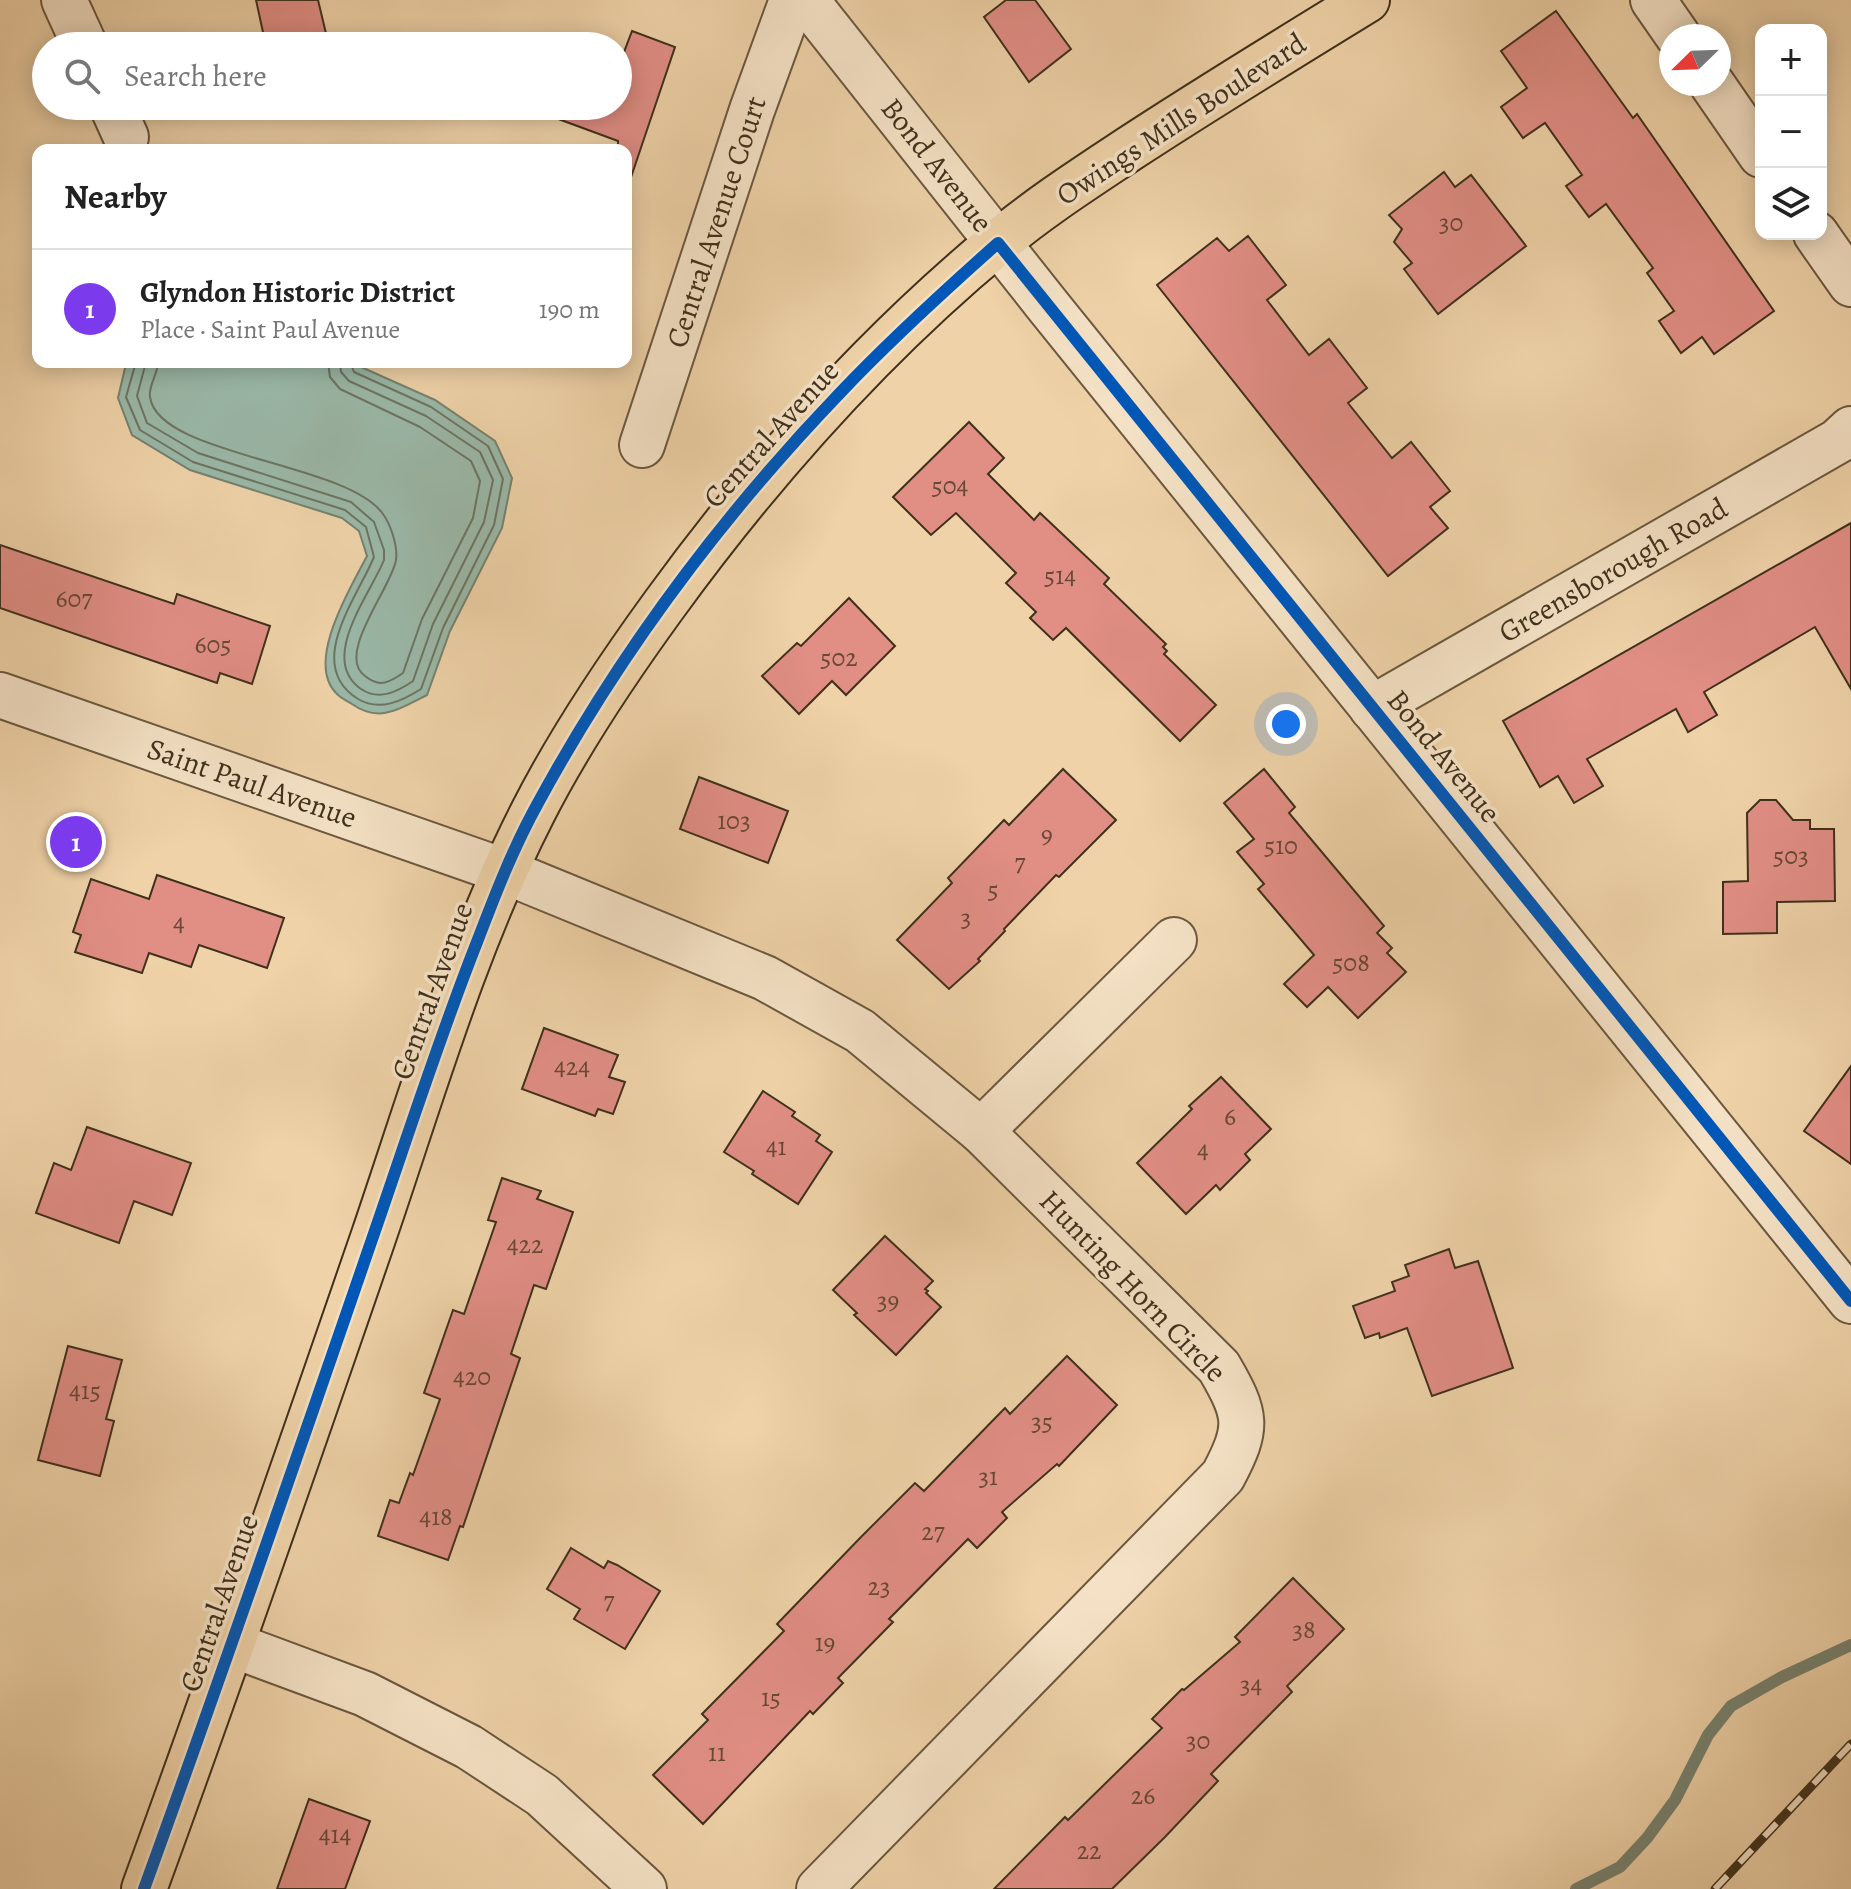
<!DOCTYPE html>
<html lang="en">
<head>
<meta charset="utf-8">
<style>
  body { margin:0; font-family:Alegreya,serif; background:#f6f6f6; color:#222 }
  .controls { position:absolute; right:24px; top:24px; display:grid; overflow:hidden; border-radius:16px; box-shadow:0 4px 20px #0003 }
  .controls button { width:72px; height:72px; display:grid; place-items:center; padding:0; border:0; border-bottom:2px solid #e0e0e0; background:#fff; color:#222; font:40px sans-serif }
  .compass { position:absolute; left:1659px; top:24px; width:72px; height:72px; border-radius:50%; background:#fff; box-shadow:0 4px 20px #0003; rotate:247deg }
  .you { position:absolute; left:1286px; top:724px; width:28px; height:28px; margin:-20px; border:6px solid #fff; border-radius:50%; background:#1a73e8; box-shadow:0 0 0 12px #1a73e833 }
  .badge { display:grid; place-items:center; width:52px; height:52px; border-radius:50%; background:#7c3aed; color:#fff; font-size:26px; font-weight:700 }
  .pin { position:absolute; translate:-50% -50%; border:4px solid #fff; box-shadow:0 2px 8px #0006 }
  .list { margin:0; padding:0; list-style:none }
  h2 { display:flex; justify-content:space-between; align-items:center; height:104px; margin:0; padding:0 32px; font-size:34px }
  h2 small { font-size:26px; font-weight:400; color:#767676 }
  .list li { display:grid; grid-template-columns:52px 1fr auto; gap:24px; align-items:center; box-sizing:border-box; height:120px; padding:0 32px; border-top:2px solid #e0e0e0 }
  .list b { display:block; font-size:30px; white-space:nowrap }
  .list p { margin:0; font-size:26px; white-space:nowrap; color:#767676 }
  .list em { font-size:26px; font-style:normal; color:#767676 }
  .icon { flex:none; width:44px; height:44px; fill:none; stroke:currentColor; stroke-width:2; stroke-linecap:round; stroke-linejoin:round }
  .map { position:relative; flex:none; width:1851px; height:1889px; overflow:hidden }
  .search { position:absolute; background:#fff; box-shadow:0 4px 20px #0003; left:32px; top:32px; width:600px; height:88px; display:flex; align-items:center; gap:20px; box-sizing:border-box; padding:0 28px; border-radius:44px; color:#767676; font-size:30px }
  .panel { position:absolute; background:#fff; box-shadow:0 4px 20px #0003; left:32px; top:144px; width:600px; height:224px; border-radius:16px }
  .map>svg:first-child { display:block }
</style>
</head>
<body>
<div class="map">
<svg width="1851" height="1889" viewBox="0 0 1851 1889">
  <rect width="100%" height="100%" fill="#efd2a8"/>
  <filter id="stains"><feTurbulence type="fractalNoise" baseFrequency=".0025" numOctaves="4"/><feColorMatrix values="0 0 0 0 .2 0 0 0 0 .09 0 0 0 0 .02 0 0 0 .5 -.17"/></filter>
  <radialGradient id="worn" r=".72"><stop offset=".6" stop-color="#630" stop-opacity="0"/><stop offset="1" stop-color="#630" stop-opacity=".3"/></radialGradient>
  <path fill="#9ab8a8" stroke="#768270" stroke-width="2" d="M130 362H350L435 400 495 441 512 478 502 528 450 631 427 695C401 708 380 724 352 704 347 701 341 698 337 694 304 663 351 587 367 556L359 531 342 518 190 470 132 435 118 398 125 368Z"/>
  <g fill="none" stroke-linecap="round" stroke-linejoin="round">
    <g stroke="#6c7462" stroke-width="2">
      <path d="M136 362 126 397 140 430 193 462 345 510 366 527 374 557C356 600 304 665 358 699 380 712 402 701 421 689L443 628 494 525 503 479 488 446 431 407 354 372 350 362"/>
      <path d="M146 362 137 396 147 423 198 453 351 502 374 522 384 550V560C370 595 318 659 361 689 379 701 397 692 413 681L433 624 484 522 493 480 480 452 426 416 349 381 341 372 340 362"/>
      <path d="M158 362C158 374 148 386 150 397 158 456 346 462 383 514 391 525 398 547 396 560 392 587 335 655 365 676 370 680 375 683 381 683 389 683 397 677 403 673L422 619 473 518 480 481 471 461 420 427 340 389 330 377 328 362"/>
    </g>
    <path stroke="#768270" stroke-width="12" d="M1576 1889 1620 1867 1647 1838 1675 1800 1708 1735 1731 1706 1782 1677 1851 1645"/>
  </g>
  <g fill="#e18e85" stroke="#3f301c" stroke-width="2">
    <path d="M256 0H318L329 46H266Z"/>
    <path d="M1006 0H1035L1071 49 1029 82 984 17Z"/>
    <path d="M1556 11 1633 118 1637 114 1774 311 1714 354 1702 337 1681 353 1659 321 1674 311 1647 273 1653 268 1606 204 1589 217 1566 186 1582 175 1545 123 1523 138 1501 107 1527 88 1501 51Z"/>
    <path d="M632 31 675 47 626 192V150H618V141L534 110V106H618V68Z"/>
    <path d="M1444 172 1455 187 1471 175 1526 246 1438 314 1404 269 1412 263 1394 242 1402 229 1389 215Z"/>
    <path d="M1248 236 1286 285 1267 300 1309 355 1329 339 1367 388 1348 403 1392 458 1411 442 1450 491 1430 507 1448 528 1388 576 1157 285 1217 238 1229 251Z"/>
    <path d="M969 422 1004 458 988 474 1034 520 1040 513 1109 578 1104 584 1166 644 1163 647 1167 651 1164 654 1216 705 1180 741 1066 628 1053 640 1030 618 1036 612 1006 583 1016 573 956 513 931 535 893 497Z"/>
    <path d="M1851 523V689L1815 627 1704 692 1717 715 1688 732 1676 709 1587 759 1603 786 1574 803 1558 776 1540 787 1503 721Z"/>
    <path d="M0 545 174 604 177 594 270 626 252 684 220 673 217 683 0 608Z"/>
    <path d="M849 598 895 646 846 695 832 681 799 714 762 676 797 643 801 646Z"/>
    <path d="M1063 769 1116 820 1059 877 1056 875 1004 929 1005 931 978 959 980 961 949 989 897 940 952 883 948 878 1004 820 1009 825Z"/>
    <path d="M1264 769 1295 807 1289 813 1384 926 1377 933 1392 948 1387 953 1406 972 1358 1018 1328 987 1307 1007 1284 984 1314 955 1258 889 1264 884 1237 852 1254 839 1224 803Z"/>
    <path d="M699 777 788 811 768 863 680 829Z"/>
    <path d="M1760 800H1776L1793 820H1810V829H1834L1835 901 1777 902V933L1723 934V882L1748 881 1747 813Z"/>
    <path d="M157 875 284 918 267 968 199 945 191 967 149 953 142 973 75 952 81 935 73 932 91 879 149 899Z"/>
    <path d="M544 1028 618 1055 609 1077 625 1082 613 1114 598 1109 595 1116 522 1089Z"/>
    <path d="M1851 1066V1164L1804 1131Z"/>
    <path d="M1221 1077 1271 1129 1245 1154 1250 1160 1220 1190 1216 1185 1186 1214 1137 1163 1192 1109 1189 1106Z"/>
    <path d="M763 1091 795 1112 792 1116 820 1135 816 1141 832 1152 798 1204 752 1174 754 1171 724 1152Z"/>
    <path d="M87 1127 191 1163 172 1215 134 1201 119 1243 36 1213 54 1163 71 1170Z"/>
    <path d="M502 1178 541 1191 537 1199 573 1212 546 1289 534 1285 511 1354 520 1358 463 1527 460 1526 448 1560 378 1536 390 1500 399 1503 410 1473 413 1475 440 1399 424 1393 453 1310 464 1314 496 1222 488 1220Z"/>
    <path d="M885 1236 933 1281 925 1289 928 1291 926 1293 941 1307 896 1355 854 1315 857 1313 833 1290Z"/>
    <path d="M1449 1249 1455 1268 1478 1261 1513 1368 1432 1396 1407 1328 1380 1338 1379 1333 1365 1338 1353 1306 1395 1291 1392 1282 1409 1276 1405 1265Z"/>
    <path d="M68 1346 122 1360 106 1419 114 1421 100 1476 38 1460Z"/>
    <path d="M1067 1356 1117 1405 1059 1466 1057 1464 1002 1512 1007 1518 977 1548 968 1539 889 1619 893 1622 838 1678 843 1683 813 1714 810 1711 703 1824 653 1775 708 1720 702 1714 784 1631 777 1624 861 1537 915 1483 924 1491 1005 1408 1010 1414Z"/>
    <path d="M571 1548 604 1568 608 1561 617 1565 660 1591 625 1649 574 1619 580 1609 547 1589Z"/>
    <path d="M1293 1578 1344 1629 1287 1686 1292 1692 1211 1774 1218 1781 1165 1837 1112 1889H994L1065 1817 1068 1820 1162 1728 1152 1719 1182 1689 1184 1690 1240 1642 1235 1637Z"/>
    <path d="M309 1799 370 1821 345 1889H277Z"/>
  </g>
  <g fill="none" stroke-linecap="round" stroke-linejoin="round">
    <defs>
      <g id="minor">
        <path d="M64 0 85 46"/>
        <path d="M806 0 1048 306 1851 1301"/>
        <path d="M1653 0 1678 36"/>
        <path d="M1712 84 1761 155"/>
        <path d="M112 106 126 137"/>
        <path d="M1816 234 1851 284"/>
        <path d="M642 445 752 110 792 0"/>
        <path d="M0 695 504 871 765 978 860 1031 981 1131 1219 1367C1247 1415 1249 1427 1223 1476L819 1889"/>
        <path d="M1372 708 1838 441 1851 429"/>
        <path d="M981 1131 1174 940"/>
        <path d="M233 1645 365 1694 469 1747 542 1795 644 1889"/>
      </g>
      <path id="major" d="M144 1889C223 1673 298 1456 373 1238 422 1095 464 947 533 812 570 739 616 671 664 605 760 473 871 348 996 244 1037 209 1084 179 1129 149 1207 98 1287 49 1367 0"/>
    </defs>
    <use href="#minor" stroke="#6b583f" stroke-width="48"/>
    <use href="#major" stroke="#3f301c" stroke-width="48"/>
    <use href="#minor" stroke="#f5e2c6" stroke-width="44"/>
    <use href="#major" stroke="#efd2a8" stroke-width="44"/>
    <defs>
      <path id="rail" d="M1715 1889 1851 1744"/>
    </defs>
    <use href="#rail" stroke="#3f301c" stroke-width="9"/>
    <use href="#rail" stroke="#f5e2c6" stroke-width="6" stroke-dasharray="18" stroke-linecap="butt"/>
    <defs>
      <path id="cycleway" d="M144 1889C225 1666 302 1443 379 1219 411 1126 441 1033 477 942 495 895 513 848 538 803 619 654 723 515 840 393 890 340 944 291 998 243L1851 1301"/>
    </defs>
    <use href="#cycleway" stroke="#f5e2c6" stroke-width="17"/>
    <use href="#cycleway" stroke="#0057b8" stroke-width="12"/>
  </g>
  <g text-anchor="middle" stroke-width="7" stroke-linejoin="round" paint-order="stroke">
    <g font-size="26" fill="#684836">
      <text x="1451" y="231">30</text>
      <text x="950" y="494">504</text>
      <text x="1060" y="584">514</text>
      <text x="74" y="607">607</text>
      <text x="213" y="653">605</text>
      <text x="839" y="666">502</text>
      <text x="734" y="829">103</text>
      <text x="1047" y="843">9</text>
      <text x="1281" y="854">510</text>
      <text x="1791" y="864">503</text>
      <text x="1020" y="871">7</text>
      <text x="993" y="898">5</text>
      <text x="966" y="926">3</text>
      <text x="179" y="931">4</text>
      <text x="1351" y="971">508</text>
      <text x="572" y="1075">424</text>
      <text x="1230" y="1125">6</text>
      <text x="776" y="1155">41</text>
      <text x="1203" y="1158">4</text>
      <text x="525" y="1253">422</text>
      <text x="888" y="1309">39</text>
      <text x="472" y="1385">420</text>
      <text x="85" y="1399">415</text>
      <text x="1042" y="1430">35</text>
      <text x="988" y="1485">31</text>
      <text x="436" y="1525">418</text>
      <text x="933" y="1540">27</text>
      <text x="879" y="1595">23</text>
      <text x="609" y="1609">7</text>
      <text x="1304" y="1638">38</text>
      <text x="825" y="1651">19</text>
      <text x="1251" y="1693">34</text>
      <text x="771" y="1706">15</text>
      <text x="1198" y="1749">30</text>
      <text x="717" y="1761">11</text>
      <text x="1143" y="1804">26</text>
      <text x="335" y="1843">414</text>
      <text x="1089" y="1859">22</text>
    </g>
    <g font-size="30" fill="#3f301c" stroke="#f5e2c6">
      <text transform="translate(1181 119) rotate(-33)" y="10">Owings Mills Boulevard</text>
      <text transform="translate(937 165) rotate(52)" y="10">Bond Avenue</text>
      <text transform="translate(716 222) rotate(-72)" y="10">Central Avenue Court</text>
      <text transform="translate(771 434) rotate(-48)" y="10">Central Avenue</text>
      <text transform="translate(1613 570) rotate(-30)" y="10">Greensborough Road</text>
      <text transform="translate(1444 756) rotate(51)" y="10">Bond Avenue</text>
      <text transform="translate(252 783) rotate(19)" y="10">Saint Paul Avenue</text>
      <text transform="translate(432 991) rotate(-70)" y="10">Central Avenue</text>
      <text transform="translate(1133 1286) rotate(46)" y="10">Hunting Horn Circle</text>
      <text transform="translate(219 1603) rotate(-71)" y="10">Central Avenue</text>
    </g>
  </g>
  <rect width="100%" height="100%" filter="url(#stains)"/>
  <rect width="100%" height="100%" fill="url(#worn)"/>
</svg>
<div class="controls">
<button>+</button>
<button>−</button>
<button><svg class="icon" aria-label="layers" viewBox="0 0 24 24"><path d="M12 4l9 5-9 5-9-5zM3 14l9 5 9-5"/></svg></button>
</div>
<svg class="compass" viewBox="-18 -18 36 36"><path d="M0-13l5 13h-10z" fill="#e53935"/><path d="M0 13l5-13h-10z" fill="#767676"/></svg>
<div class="you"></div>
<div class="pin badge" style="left:76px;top:842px">1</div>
<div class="search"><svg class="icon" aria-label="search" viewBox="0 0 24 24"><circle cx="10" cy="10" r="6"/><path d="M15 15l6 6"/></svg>Search here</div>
<section class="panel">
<h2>Nearby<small></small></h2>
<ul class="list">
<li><span class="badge">1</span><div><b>Glyndon Historic District</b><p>Place · Saint Paul Avenue</p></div><em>190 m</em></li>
</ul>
</section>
</div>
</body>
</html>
